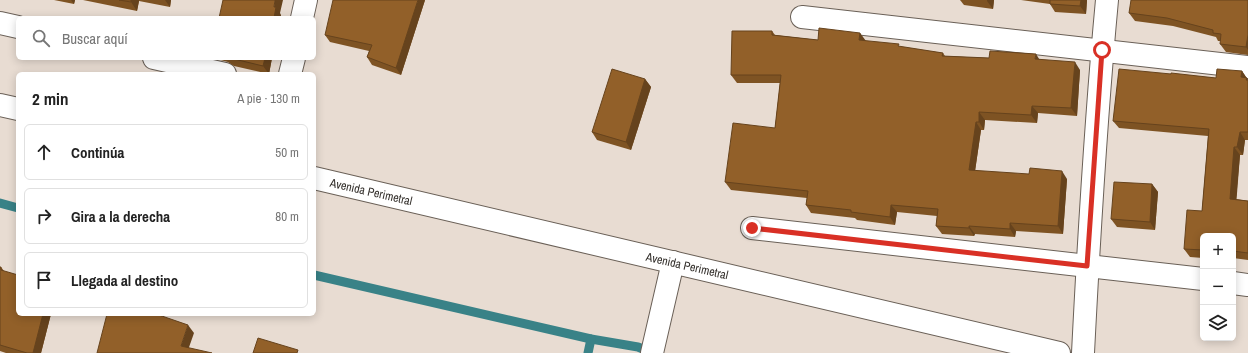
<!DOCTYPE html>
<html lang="es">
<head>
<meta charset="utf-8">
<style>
  body { margin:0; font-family:"Archivo Narrow",sans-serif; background:#f2f2f2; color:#222 }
  .controls { position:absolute; right:12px; bottom:12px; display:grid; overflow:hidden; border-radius:6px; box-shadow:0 2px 10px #0003 }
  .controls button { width:36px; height:36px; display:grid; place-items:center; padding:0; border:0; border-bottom:1px solid #e0e0e0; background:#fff; color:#222; font:20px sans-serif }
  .stop { position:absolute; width:12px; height:12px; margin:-9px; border:3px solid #d93025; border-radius:50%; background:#fff }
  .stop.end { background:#d93025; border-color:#fff; box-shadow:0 1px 4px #0008 }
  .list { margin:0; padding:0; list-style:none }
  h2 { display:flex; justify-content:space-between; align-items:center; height:52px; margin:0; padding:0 16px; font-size:17px }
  h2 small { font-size:13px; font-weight:400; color:#767676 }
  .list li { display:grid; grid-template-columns:26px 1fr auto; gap:12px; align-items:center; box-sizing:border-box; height:56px; margin:0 8px 8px; padding:0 8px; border:1px solid #e0e0e0; border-radius:6px }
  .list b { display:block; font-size:15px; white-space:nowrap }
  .list em { font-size:13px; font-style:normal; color:#767676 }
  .icon { flex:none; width:22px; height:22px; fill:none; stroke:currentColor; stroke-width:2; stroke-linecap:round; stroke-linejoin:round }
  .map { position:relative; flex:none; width:1248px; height:353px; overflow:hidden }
  .search { position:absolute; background:#fff; box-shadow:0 2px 10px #0003; left:16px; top:16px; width:300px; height:44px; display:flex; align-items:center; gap:10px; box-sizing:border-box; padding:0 14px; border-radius:6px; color:#767676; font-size:15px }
  .panel { position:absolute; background:#fff; box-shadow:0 2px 10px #0003; left:16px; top:72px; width:300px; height:244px; border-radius:6px }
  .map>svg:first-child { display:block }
</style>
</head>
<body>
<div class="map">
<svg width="1248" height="353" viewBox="0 0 1248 353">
  <rect width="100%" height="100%" fill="#e8dcd2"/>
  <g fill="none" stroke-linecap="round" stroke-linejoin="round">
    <g stroke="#398287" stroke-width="9">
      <path d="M0 203 18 208"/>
      <path d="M314 275 591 339 638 347 652 353"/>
      <path d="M588 353 591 339"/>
    </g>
    <defs>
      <g id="street">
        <path d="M802 17 1248 67"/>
        <path d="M302 18 306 0"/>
        <path d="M0 23 18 27"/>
        <path d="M154 58 225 74"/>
        <path d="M290 74 294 58"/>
        <path d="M0 105 18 109"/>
        <path d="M314 178 1059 353"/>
        <path d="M752 228 1203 279"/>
        <path d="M1233 283 1248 285"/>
        <path d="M652 353 673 262"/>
        <path d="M1083 353C1089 235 1096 117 1107 0"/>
      </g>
    </defs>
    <use href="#street" stroke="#6a6057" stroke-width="24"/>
    <use href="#street" stroke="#fff" stroke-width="22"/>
  </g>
  <g fill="#7e5323">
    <path d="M54 0H75L74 4Z"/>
    <path d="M83 0H171L170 7 139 1 137 11Z"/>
    <path d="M425 0 401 75 372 65 367 57 369 51 330 42 325 35Z"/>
    <path d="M960 0H994L993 9 964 5Z"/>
    <path d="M1021 0H1087L1086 14 1055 12 1050 4Z"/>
    <path d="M1248 0V55L1226 52 1220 44 1221 41H1218L1216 37 1173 26 1135 21 1129 13Z"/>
    <path d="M772 31 775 35 818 40 860 33 865 41 901 47 943 53 945 56 989 58 1039 59 1080 70 1077 116 1038 113 1037 123 985 120 984 130H981L975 171 1067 179 1063 234 1016 231 1015 237 975 234 974 236 942 234 936 226 937 216 897 212 895 225 857 220 855 218 811 213 806 205 807 198 731 190 725 182 775 128 780 83H737L731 75Z"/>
    <path d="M216 58H272L269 74 234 66 228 62 217 59Z"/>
    <path d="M1242 71 1248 80V140H1245L1243 155H1240L1236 199 1248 201V260L1233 258V236H1203V258L1190 257 1184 249 1202 211 1208 136 1119 128 1113 121 1171 74 1216 78Z"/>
    <path d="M645 79 651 87 631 150 597 140 592 132Z"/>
    <path d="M1152 184 1158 192 1155 230 1117 227 1111 219Z"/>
    <path d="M0 267H1L4 271 18 314H51L41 353H6L0 351Z"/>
  </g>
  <g fill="#66431d">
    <path d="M71 0H75L74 4Z"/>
    <path d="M131 0H139V1L137 11 131 2Z"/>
    <path d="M165 0H171L170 7Z"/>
    <path d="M275 0H283L280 13 281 15V18H274V7Z"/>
    <path d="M418 0H425L401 75 396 68Z"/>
    <path d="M987 0H994L993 9 987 1Z"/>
    <path d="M1081 0H1087L1086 14 1080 6Z"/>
    <path d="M860 33 866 41 859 40Z"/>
    <path d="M1248 35V50L1246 47Z"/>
    <path d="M1036 54 1041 62 1035 59Z"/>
    <path d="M265 58H272L269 74 263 66Z"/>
    <path d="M1075 62 1080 70 1077 116 1071 108Z"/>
    <path d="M1242 71 1248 80V82L1241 77Z"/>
    <path d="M645 79 651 87 631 150 626 142Z"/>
    <path d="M1032 106 1038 113 1037 123 1031 115Z"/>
    <path d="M979 112 985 120 984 130 979 122Z"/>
    <path d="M976 122 981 130 974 178 969 170Z"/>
    <path d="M1240 132 1245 140 1243 155 1237 147Z"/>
    <path d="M1234 147 1240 155 1236 206 1230 199Z"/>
    <path d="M1062 171 1067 179 1063 234 1058 226Z"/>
    <path d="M1152 184 1158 192 1155 230 1150 222Z"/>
    <path d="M891 205 897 212 895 225 890 217Z"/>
    <path d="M1010 223 1016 231 1015 237 1010 229Z"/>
    <path d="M969 226 975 234 974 236 969 228Z"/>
    <path d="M43 314H51L41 353H33Z"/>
    <path d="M188 325 194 333 187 353 181 346Z"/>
  </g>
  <g fill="#926029" stroke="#66431d">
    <path d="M119 0H131V2Z"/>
    <path d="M223 0H275L274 7H276L274 18H219Z"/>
    <path d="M333 0H418L396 68 367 57 372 45 325 35Z"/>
    <path d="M1050 0H1081L1080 6 1050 4Z"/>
    <path d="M1131 0H1248V35L1246 47 1220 44 1221 34 1213 33V30L1167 18 1129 13Z"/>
    <path d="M819 28 860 33 859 40 899 44 898 46 943 53 942 56 989 58 990 51 1036 54 1035 59 1075 62 1071 108 1032 106 1031 115 979 112V122H976L969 170 1029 174 1030 168 1062 171 1058 226 1010 223V229L969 226V228L936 226 938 209 891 205 890 217 851 212V210L806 205 808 191 725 182 733 123 775 128 781 75H731L732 31H772V35L818 40Z"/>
    <path d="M230 58H265L263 66Z"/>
    <path d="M612 69 645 79 626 142 592 132Z"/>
    <path d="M1119 69 1171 74V73L1216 78 1217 69 1242 71 1241 77 1247 78 1246 80H1248V132H1240L1237 147H1234L1230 199 1248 201V253L1233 251V236H1203V250L1184 249 1187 210 1202 211 1209 129 1113 121Z"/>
    <path d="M1114 182 1152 184 1150 222 1111 219Z"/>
    <path d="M0 267H1V270L18 275V314H43L33 353H27L0 345Z"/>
    <path d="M107 314H156L188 325 181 346 212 353H97Z"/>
    <path d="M258 338 298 350 297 353H253Z"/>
  </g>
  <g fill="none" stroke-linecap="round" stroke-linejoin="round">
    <path stroke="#d93025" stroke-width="5" d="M752 228 1087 266 1102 50"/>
  </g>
  <g text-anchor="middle" stroke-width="4" stroke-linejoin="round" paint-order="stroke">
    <g font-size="12" fill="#322e2a" stroke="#fff">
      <text transform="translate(371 192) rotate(13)" y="4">Avenida Perimetral</text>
      <text transform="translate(687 266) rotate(13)" y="4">Avenida Perimetral</text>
    </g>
  </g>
</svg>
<div class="controls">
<button>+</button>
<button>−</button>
<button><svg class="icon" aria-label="layers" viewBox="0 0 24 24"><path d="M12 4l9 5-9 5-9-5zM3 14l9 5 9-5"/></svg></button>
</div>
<div class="stop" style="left:1102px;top:50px"></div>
<div class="stop end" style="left:752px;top:228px"></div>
<div class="search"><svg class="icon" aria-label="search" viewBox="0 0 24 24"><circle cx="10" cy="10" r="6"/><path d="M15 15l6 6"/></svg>Buscar aquí</div>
<section class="panel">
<h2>2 min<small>A pie · 130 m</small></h2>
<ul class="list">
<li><svg class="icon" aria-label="ahead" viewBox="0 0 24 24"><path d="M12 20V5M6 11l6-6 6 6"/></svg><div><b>Continúa</b></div><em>50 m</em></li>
<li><svg class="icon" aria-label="right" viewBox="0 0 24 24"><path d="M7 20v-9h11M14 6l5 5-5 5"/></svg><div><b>Gira a la derecha</b></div><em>80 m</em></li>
<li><svg class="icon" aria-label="arrive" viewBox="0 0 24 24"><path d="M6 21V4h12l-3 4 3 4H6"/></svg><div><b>Llegada al destino</b></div></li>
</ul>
</section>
</div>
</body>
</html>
